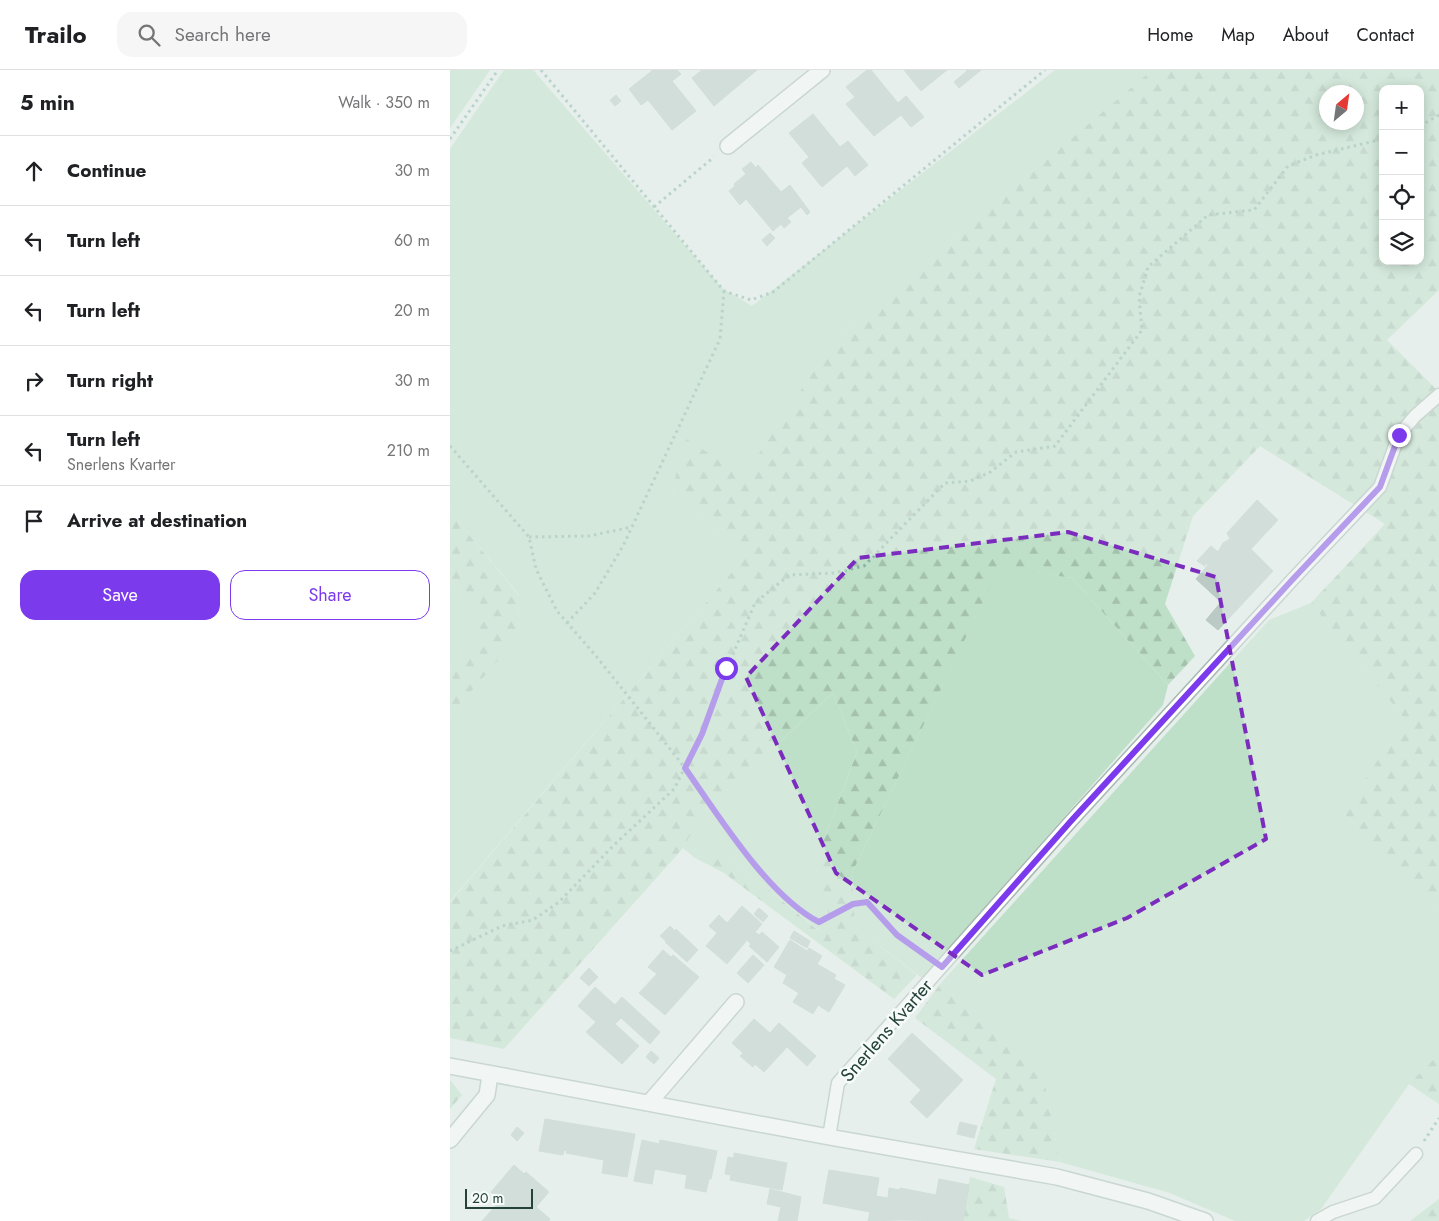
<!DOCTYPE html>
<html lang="en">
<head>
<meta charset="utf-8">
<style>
  body { margin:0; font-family:Jost,sans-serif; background:#f6f6f6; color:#202124 }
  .controls { position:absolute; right:15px; top:15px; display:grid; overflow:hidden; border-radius:10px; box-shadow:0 2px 12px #0003 }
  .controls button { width:45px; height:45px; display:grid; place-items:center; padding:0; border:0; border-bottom:1px solid #e0e0e0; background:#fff; color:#202124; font:25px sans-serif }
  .compass { position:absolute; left:869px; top:15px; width:45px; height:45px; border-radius:50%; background:#fff; box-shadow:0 2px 12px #0003; rotate:29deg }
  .scale { position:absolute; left:15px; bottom:12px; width:68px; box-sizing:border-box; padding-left:5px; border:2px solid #24423a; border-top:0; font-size:14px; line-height:18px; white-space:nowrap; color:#24423a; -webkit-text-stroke:4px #f7fbf9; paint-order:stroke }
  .stop { position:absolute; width:15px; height:15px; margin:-11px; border:4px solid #7c3aed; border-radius:50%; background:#fff }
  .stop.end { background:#7c3aed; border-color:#fff; box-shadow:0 1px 5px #0008 }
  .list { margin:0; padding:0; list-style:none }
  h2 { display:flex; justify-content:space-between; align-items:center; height:65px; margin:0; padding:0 20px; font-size:21px }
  h2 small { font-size:16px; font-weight:400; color:#757577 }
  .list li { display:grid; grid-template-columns:32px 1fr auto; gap:15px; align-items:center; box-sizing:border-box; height:70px; padding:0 20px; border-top:1px solid #e0e0e0 }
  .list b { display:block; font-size:19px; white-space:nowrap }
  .list p { margin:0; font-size:16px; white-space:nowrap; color:#757577 }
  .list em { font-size:16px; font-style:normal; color:#757577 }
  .actions { display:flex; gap:10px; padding:15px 20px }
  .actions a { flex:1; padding:11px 0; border:1px solid #7c3aed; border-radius:15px; text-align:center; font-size:18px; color:#7c3aed }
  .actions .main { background:#7c3aed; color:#fff }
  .icon { flex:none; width:28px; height:28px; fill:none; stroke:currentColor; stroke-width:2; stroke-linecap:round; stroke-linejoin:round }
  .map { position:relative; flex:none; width:989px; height:1151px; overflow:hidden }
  header { display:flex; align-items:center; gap:30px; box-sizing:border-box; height:70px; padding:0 25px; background:#fff; border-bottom:1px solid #e0e0e0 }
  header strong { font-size:24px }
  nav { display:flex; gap:28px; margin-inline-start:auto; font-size:18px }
  .search { width:350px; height:45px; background:#f6f6f6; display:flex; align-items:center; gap:12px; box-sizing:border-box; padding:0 18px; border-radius:15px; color:#757577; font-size:19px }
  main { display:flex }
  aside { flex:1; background:#fff }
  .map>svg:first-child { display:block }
</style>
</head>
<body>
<header>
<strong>Trailo</strong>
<div class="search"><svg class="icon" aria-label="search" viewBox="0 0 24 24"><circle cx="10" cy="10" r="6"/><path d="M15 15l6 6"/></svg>Search here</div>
<nav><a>Home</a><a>Map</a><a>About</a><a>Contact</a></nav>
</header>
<main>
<aside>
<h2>5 min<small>Walk · 350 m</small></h2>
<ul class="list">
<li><svg class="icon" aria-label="ahead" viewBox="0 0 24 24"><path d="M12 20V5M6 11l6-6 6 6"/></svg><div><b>Continue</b></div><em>30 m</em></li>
<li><svg class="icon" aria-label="left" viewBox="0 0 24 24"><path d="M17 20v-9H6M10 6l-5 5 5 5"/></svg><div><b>Turn left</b></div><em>60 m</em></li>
<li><svg class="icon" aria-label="left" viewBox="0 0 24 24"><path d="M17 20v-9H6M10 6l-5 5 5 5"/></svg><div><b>Turn left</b></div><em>20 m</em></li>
<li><svg class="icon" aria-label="right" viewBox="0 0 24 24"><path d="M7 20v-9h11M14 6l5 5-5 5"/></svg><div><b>Turn right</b></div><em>30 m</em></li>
<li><svg class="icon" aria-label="left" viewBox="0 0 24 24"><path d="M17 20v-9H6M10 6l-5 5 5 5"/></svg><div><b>Turn left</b><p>Snerlens Kvarter</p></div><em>210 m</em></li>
<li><svg class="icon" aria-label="arrive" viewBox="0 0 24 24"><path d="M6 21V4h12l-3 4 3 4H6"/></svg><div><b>Arrive at destination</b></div></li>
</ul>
<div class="actions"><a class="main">Save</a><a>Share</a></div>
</aside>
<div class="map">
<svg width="989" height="1151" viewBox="0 0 989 1151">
  <defs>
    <pattern id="forest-firs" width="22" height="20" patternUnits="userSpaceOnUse" patternTransform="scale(1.25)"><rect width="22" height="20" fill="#bfe0c8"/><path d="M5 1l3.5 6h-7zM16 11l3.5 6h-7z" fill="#a4c1ad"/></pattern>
  </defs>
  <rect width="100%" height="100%" fill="#e6efeb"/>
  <g fill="#bfe0c8">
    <path d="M0 0H40L0 58Z"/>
    <path d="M54 0H83L272 218 302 236 605 0H702L384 270 294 406 236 369 222 421 294 488 0 831V646L68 567 69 525 0 441V79Z"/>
    <path d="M550 496 622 508 718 615 713 635 472 908 405 857 402 803Z"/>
    <path d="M0 510 19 532 31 563 0 598Z"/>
    <path d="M861 533 954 648 894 744 989 838V984L959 1014 871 1139 854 1151H785L720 1123 610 1092 594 1009 528 951 491 913 819 550Z"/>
    <path d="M383 623 407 682 365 793 384 860 370 861 270 780 245 788 233 778 255 740Z"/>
  </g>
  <g fill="url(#forest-firs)" fill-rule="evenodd">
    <path d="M702 0H989V220L937 270 989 322V838L894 744 954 648 861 533 935 454 810 376 743 446 715 534 745 586 718 615 622 508 550 497 402 803 405 857 467 905 444 929 274 803 245 788 270 780 369 861 383 860 365 793 407 682 383 623 255 740 233 778 54 979 0 968V832L294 488 222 421 235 368 294 406 384 270ZM933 19H970V191H933ZM876 22H906V52H876Z"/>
    <path d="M0 441 69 526 68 567 0 646V598L31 563 19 532 0 510Z"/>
    <path d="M491 913 528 951 594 1009 610 1092 524 1079 546 1009 465 948Z"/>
    <path d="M989 984V1034L959 1014Z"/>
    <path d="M0 1010 12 1025 0 1039Z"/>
    <path d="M520 1107 554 1117 559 1148 571 1151H512Z"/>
    <path d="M989 1129V1151H960Z"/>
  </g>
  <g fill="#bbcac4" stroke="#b8c9c2">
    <path d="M203 0H227L231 4 222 11 246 41 222 60 198 30 191 35 179 19Z"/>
    <path d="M252 0H307L264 36 242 8Z"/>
    <path d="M417 0H421L448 33 456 26 474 47 461 57 451 45 424 66 396 34 405 27 396 17Z"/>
    <path d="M454 0H497L471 21Z"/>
    <path d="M516 0H531L509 18 504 12 517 1Z"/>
    <path d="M166 25 171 31 165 36 160 30Z"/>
    <path d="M363 44 390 77 398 71 418 95 405 106 397 96 372 117 352 93 359 87 339 63Z"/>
    <path d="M301 92 306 98 308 95 331 122 340 115 360 142 357 145 351 137 337 148 341 152 334 158 331 154 323 161 296 129 290 135 279 121 285 116 284 114 296 104 292 99Z"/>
    <path d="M320 163 325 168 317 176 312 170Z"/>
    <path d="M807 430 828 450 801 479 823 501 768 560 756 550 771 532 746 509 758 495 756 493 755 496 747 491 761 476 768 482 773 473 780 469 777 463Z"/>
    <path d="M292 836 312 854 305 862 309 865 312 862 329 877 317 892 299 876 301 874 297 870 277 894 256 876 267 863 259 856 269 845 277 853Z"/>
    <path d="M309 838 318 846 313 852 304 844Z"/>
    <path d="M220 856 225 861 226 859 248 880 237 892 215 872 216 871 210 866Z"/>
    <path d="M344 861 360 871 357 878 340 868Z"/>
    <path d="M340 870 357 881 359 878 372 886 367 894 386 905 384 909 395 915 379 942 368 935 363 944 343 932 349 923 333 913 337 905 324 897Z"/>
    <path d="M213 880 221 887 223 885 249 907 215 945 189 923 207 904 198 897Z"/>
    <path d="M303 885 314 895 298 913 287 903Z"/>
    <path d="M139 898 148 907 139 916 130 908Z"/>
    <path d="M145 917 165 935 172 927 210 962 200 974 171 948 165 954 189 976 172 994 136 962 146 952 128 936Z"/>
    <path d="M304 949 320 963 329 953 366 986 357 996 337 977 314 1002 305 994 303 997 290 986 293 983 282 973Z"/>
    <path d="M462 963 513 1010 477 1048 460 1032 471 1020 438 989Z"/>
    <path d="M201 981 209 988 204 994 196 987Z"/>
    <path d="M95 1049 185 1064 177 1107 152 1103 154 1090 116 1083 117 1081 114 1080 113 1085 89 1081Z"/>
    <path d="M510 1052 527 1056 524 1068 507 1064Z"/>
    <path d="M67 1057 74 1063 67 1071 61 1065Z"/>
    <path d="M192 1070 209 1074 202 1114 184 1111Z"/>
    <path d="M210 1070 267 1081 261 1109H259L256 1122 235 1118 237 1105 205 1099Z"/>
    <path d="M284 1083 337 1093 332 1120 280 1110 281 1105 275 1104 278 1087 284 1088Z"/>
    <path d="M64 1095 74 1104 76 1102 99 1122 86 1137 100 1149 99 1151H32L51 1130 41 1122Z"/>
    <path d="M379 1100 429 1108 426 1126 438 1128 439 1118 450 1120V1118L486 1125 489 1109 519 1115 513 1151 449 1150 418 1151 420 1142 373 1133Z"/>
    <path d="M320 1119 351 1127 347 1151H328L331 1137 317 1134Z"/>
  </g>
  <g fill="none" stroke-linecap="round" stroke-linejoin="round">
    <defs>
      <g id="lane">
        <path d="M379 1067 388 1013 621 751 843 509 930 417 949 365 965 346 989 325"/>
        <path d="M867 1151 883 1142 925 1128 966 1084"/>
      </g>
      <g id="street">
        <path d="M278 76 372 0"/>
        <path d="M0 996 379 1067 607 1107 698 1131 755 1151"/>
        <path d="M199 1033 286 932"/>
        <path d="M0 1070 37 1025 40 1005"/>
      </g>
    </defs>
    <use href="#lane" stroke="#a8b8b2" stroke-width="15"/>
    <use href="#street" stroke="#a8b8b2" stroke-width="18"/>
    <g stroke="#86b3a5" stroke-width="3" stroke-dasharray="2.5 4" stroke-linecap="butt">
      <path d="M91 0 274 221 301 230 323 222 595 0"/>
      <path d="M970 56 989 45"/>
      <path d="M0 69 48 0"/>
      <path d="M204 137 264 87"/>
      <path d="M0 376 79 467 86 499 107 541 146 586 202 656 235 698 281 764 314 805 343 834 358 847 369 852 403 834 417 832 447 865 477 887"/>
      <path d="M79 467 139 466 182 457"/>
      <path d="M117 553 145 523 173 476 270 269 274 221"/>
      <path d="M0 881 52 856 83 850 109 832 163 776 224 719 252 664 277 598 305 533 339 505 384 503 414 496 495 413 520 411 539 403 566 382 605 376 692 260 689 227 698 197 758 145 804 140 838 96 866 85 933 69"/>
      <path d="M974 1071 989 1048"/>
    </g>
    <use href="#lane" stroke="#fff" stroke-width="12"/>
    <use href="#street" stroke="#fff" stroke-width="15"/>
  </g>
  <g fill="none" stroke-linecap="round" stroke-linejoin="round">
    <path stroke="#7c3aed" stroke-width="6" d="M276 598 252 664 235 698C268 745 318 826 369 852L403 834 417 832 447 865 492 897 621 751 843 509 930 417 949 365"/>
  </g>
  <path d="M0 0H989V1151H0ZM618 462 766 507 816 769 677 848 532 905 386 803 296 607 408 488Z" fill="#e6efeb" fill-opacity=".55" fill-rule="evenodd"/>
  <path fill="none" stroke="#7b2cbf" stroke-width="4" stroke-dasharray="10 6" stroke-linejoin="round" d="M618 462 766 507 816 769 677 848 532 905 386 803 296 607 408 488Z"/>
  <g text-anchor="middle" stroke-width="5" stroke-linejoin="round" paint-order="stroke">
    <g font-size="19" fill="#24423a" stroke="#f7fbf9">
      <text transform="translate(436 960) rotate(-49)" y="7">Snerlens Kvarter</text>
    </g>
  </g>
</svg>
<div class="controls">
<button>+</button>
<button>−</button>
<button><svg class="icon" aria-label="locate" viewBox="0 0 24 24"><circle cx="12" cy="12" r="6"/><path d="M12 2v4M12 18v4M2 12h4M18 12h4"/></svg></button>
<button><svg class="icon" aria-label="layers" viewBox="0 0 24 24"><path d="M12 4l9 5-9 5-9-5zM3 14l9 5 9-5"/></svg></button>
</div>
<svg class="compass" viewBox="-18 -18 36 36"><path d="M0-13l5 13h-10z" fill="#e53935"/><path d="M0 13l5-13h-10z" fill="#757577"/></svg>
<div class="scale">20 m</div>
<div class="stop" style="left:276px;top:598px"></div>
<div class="stop end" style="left:949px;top:365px"></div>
</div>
</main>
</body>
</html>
